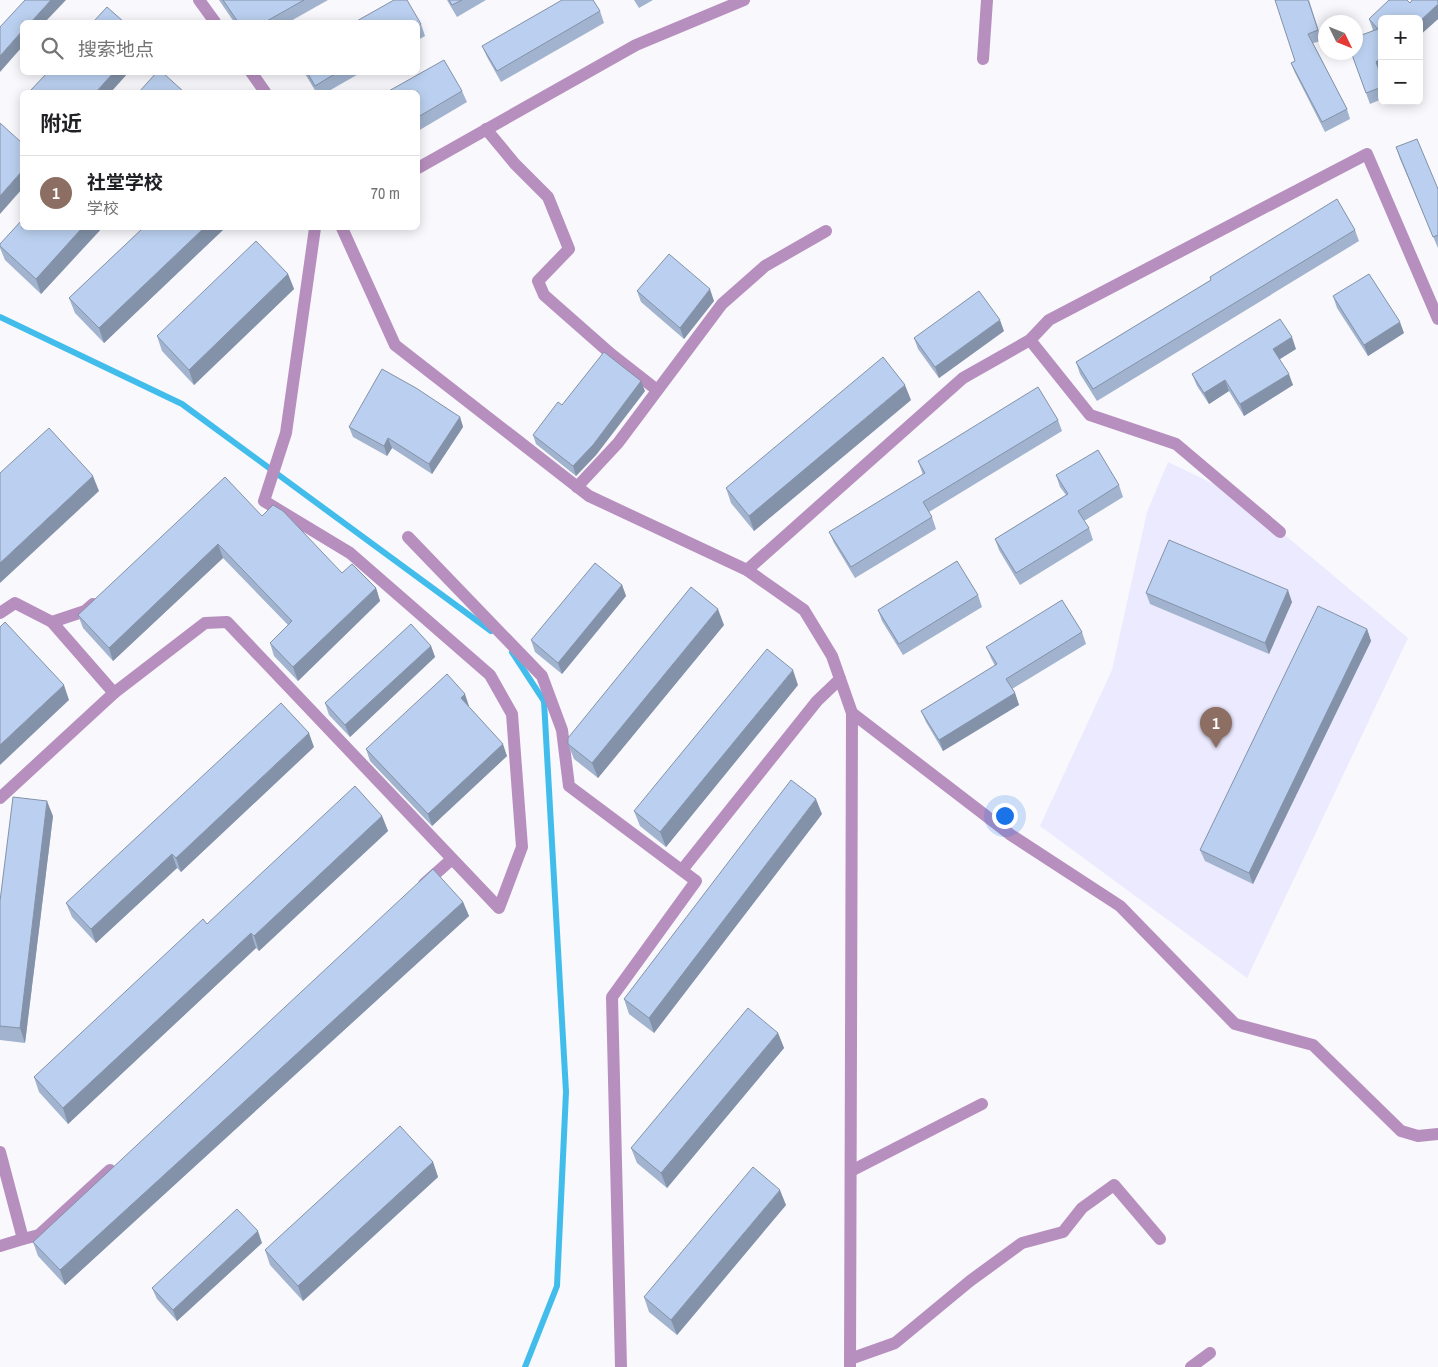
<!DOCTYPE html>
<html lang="zh">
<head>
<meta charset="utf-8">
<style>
  body { margin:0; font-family:"Archivo Narrow","Noto Sans SC",sans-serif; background:#f6f6f6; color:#202124 }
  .controls { position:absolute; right:15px; top:15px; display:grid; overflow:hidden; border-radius:8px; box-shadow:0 2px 12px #0003 }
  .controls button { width:45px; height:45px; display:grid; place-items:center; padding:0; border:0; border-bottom:1px solid #e0e0e0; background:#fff; color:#202124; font:25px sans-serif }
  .compass { position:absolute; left:1318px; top:15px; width:45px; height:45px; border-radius:50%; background:#fff; box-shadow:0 2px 12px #0003; rotate:133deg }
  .you { position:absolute; left:1004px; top:815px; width:18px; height:18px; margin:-12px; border:4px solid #fff; border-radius:50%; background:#1a73e8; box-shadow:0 0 0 8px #1a73e833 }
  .badge { display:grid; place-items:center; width:32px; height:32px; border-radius:50%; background:#456b25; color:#fff; font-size:16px; font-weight:700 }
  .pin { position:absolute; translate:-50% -41px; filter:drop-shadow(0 1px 2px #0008) }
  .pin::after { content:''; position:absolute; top:26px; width:18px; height:15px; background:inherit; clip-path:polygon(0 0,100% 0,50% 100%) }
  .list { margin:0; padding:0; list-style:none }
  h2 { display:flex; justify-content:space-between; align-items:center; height:65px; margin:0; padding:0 20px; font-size:21px }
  h2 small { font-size:16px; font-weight:400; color:#757577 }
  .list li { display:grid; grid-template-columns:32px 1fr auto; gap:15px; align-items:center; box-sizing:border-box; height:75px; padding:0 20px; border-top:1px solid #e0e0e0 }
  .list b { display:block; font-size:19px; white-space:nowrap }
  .list p { margin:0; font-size:16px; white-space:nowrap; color:#757577 }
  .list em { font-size:16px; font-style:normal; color:#757577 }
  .icon { flex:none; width:28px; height:28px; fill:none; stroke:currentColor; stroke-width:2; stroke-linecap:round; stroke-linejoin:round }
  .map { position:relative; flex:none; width:1438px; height:1367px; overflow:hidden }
  .search { position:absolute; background:#fff; box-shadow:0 2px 12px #0003; left:20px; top:20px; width:400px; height:55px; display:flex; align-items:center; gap:12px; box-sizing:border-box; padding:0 18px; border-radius:8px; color:#757577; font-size:19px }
  .panel { position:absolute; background:#fff; box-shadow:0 2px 12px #0003; left:20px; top:90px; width:400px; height:140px; border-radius:8px }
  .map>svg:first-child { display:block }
</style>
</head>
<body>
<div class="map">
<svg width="1438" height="1367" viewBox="0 0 1438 1367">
  <rect width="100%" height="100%" fill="#f9f8fc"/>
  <path fill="#eceaff" d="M1168 462 1237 495 1408 638 1247 978 1040 826 1112 670 1147 512Z"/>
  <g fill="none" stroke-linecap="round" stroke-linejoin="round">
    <g stroke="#42bdeb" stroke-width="6">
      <path d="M0 317 182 404 491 631"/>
      <path d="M512 652 544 701 566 1092 557 1286 525 1367"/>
    </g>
    <g stroke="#b78fbf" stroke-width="12">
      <path d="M199 0 215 22"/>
      <path d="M983 59 987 0"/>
      <path d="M251 72 265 92"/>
      <path d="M486 129 515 164 548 197 569 249 538 281 544 295 611 354 657 390"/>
      <path d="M418 168 636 45 744 0"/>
      <path d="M342 228 395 345 589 496 747 570 804 610 832 656 852 713 850 1367"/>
      <path d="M1030 340 1090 415 1176 444 1280 532"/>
      <path d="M577 487 618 443 722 304 765 266 826 231"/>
      <path d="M408 537 542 676 562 730 569 786 696 881 612 997 621 1367"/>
      <path d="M747 570 963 378 1030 340 1049 320 1367 154 1438 319"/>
      <path d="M0 613 15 603 52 622 85 611 93 604"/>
      <path d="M52 622 114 693 205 623 227 622 499 908 522 847 512 714 490 675 350 553 264 501 286 433 315 228"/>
      <path d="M852 713 1011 835 1120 906 1235 1024 1313 1045 1401 1131 1418 1136 1438 1134"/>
      <path d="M0 798 114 693"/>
      <path d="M682 870 817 701 840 679"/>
      <path d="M424 884 452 859"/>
      <path d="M0 1152 23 1239 39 1235 110 1170"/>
      <path d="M851 1171 982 1104"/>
      <path d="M0 1246 23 1239"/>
      <path d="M850 1359 895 1343 970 1281 1022 1243 1063 1232 1082 1208 1114 1185 1160 1239"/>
      <path d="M1191 1367 1210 1353"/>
    </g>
  </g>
  <g fill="#a1b3ce">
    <path d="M219 0H328L289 22H234Z"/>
    <path d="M447 0H486L457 17Z"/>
    <path d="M634 0H653L639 8Z"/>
    <path d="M1309 0 1322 41 1313 43 1347 109 1350 119 1325 132 1295 73 1291 63 1295 61Z"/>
    <path d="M1438 0V19L1419 36V19H1382V71L1380 73 1382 79V99L1370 104 1351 52 1373 30 1369 19 1410 3Z"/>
    <path d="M600 11 604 23 501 82 487 57 482 46Z"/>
    <path d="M418 22 421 24 425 36 418 40Z"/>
    <path d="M304 72H362L327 92H316Z"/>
    <path d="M462 91 467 102 418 131V92Z"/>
    <path d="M1396 147 1438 189V248L1400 159Z"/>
    <path d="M22 228H102L41 294 5 260 0 248V244Z"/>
    <path d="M143 228H225L104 343 75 313 69 298Z"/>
    <path d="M1355 230 1359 241 1097 401 1080 374 1076 362 1211 280 1210 277Z"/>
    <path d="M288 274 294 289 194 385 162 351 157 336Z"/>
    <path d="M637 291 714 301 684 339 641 302Z"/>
    <path d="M1333 296 1404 333 1368 356 1337 308Z"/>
    <path d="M1004 331 939 378 918 349 914 338Z"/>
    <path d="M1296 349 1279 359 1293 385 1244 416 1229 391 1209 404 1197 386 1192 374Z"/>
    <path d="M645 391 596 455 576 476 536 444 533 435 562 405Z"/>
    <path d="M911 400 754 531 731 503 726 488Z"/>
    <path d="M460 417 463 427 432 474 392 448 387 456 353 437 349 427Z"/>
    <path d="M1058 420 1062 431 929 512 932 517 936 529 855 578 834 543 829 532 923 475 918 461Z"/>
    <path d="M1056 475 1119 485 1123 497 1084 521 1089 528 1093 540 1020 585 999 550 995 539 1066 495 1060 487Z"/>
    <path d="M262 516 342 573 376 588 380 601 298 681 274 656 270 643 288 625 223 558 113 661 83 628 78 615Z"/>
    <path d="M622 585 626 596 562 674 535 652 531 640Z"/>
    <path d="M1146 593 1292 602 1269 654 1150 604Z"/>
    <path d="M978 595 982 607 903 655 882 621 878 610Z"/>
    <path d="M724 625 598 778 574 759 568 744Z"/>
    <path d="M1367 629 1371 641 1253 884 1205 861 1200 850Z"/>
    <path d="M1082 632 1086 644 1012 689 1015 693 1019 705 943 751 926 722 921 711 995 666 991 658 986 647Z"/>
    <path d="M431 646 435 657 350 737 329 715 325 703Z"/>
    <path d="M798 685 666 847 640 826 634 811Z"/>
    <path d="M469 706V707L507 756 432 826 370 761 366 749Z"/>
    <path d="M314 747 181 872 177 868 96 943 72 917 66 903Z"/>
    <path d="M822 814 654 1033 629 1014 624 999Z"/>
    <path d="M53 816 25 1043 0 1040V901Z"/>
    <path d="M382 816 388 831 259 951 256 948 68 1124 39 1092 34 1077 207 924Z"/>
    <path d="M463 902 469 916 65 1285 38 1256 33 1242Z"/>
    <path d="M778 1033 784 1048 667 1188 637 1163 631 1148Z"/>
    <path d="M433 1162 438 1177 303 1301 270 1265 265 1250Z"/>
    <path d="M786 1205 677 1335 649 1312 644 1297Z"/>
    <path d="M262 1243 177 1321 157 1299 152 1288Z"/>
  </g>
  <g fill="#8392a8">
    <path d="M51 0H66L45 22H31Z"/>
    <path d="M1437 5 1438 7V19L1419 36V22Z"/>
    <path d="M22 31V47L0 72V56Z"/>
    <path d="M1382 56V71L1379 73 1376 62Z"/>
    <path d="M114 72H129L111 92H96Z"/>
    <path d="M22 171V189L0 214V196Z"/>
    <path d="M82 228H102L41 294 36 279Z"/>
    <path d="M204 228H225L104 343 99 328Z"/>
    <path d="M288 274 294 289 194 385 189 370Z"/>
    <path d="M710 289 714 301 684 339 680 328Z"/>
    <path d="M1000 320 1004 331 939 378 935 367Z"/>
    <path d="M1400 322 1404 333 1368 356 1364 345Z"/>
    <path d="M1292 337 1296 349 1277 361 1273 349Z"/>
    <path d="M1289 374 1293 385 1244 416 1240 404Z"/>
    <path d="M1225 380 1229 391 1209 404 1204 393Z"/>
    <path d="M641 381 645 391 596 455 576 476 573 466Z"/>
    <path d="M905 385 911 400 754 531 749 516Z"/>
    <path d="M460 417 463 427 432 474 429 464Z"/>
    <path d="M388 438 392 448 387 456 384 446Z"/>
    <path d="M93 476 99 491 0 583V563Z"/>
    <path d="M218 544 223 558 113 661 109 648Z"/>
    <path d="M622 585 626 596 562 674 558 663Z"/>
    <path d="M376 588 380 601 298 681 293 667Z"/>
    <path d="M1288 590 1292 602 1269 654 1265 643Z"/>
    <path d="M718 609 724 625 598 778 592 763Z"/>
    <path d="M1367 629 1371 641 1253 884 1249 873Z"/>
    <path d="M431 646 435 657 350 737 345 725Z"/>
    <path d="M793 670 798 685 666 847 660 832Z"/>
    <path d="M64 685 69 700 0 765V745Z"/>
    <path d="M1015 693 1019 705 943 751 939 740Z"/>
    <path d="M465 694 469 706 465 710 461 698Z"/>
    <path d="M309 733 314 747 181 872 176 858Z"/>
    <path d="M503 744 507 756 432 826 428 814Z"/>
    <path d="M816 799 822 814 654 1033 649 1018Z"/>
    <path d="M47 801 53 816 25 1043 20 1028Z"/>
    <path d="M382 816 388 831 259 951 254 936Z"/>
    <path d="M172 854 177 868 96 943 91 929Z"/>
    <path d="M463 902 469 916 65 1285 60 1270Z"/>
    <path d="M251 933 256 948 68 1124 63 1108Z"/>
    <path d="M778 1033 784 1048 667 1188 661 1173Z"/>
    <path d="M433 1162 438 1177 303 1301 298 1286Z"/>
    <path d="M780 1190 786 1205 677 1335 671 1320Z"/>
    <path d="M258 1231 262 1243 177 1321 173 1310Z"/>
  </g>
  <g fill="#bbd0f0" stroke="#8392a8">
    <path d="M25 0H51L31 22H22V31L0 56V27Z"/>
    <path d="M223 0H304L265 22H238Z"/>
    <path d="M394 0H407L421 24 418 26V22H355Z"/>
    <path d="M449 0H462L452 5Z"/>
    <path d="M562 0H593L600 11 497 71 482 46Z"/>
    <path d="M1275 0H1308L1318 30 1308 34 1347 109 1322 122 1291 63 1295 61Z"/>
    <path d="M1389 0H1407L1410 3 1412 0H1438V6L1437 5 1419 22V19H1382V56L1376 62 1382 79V87L1366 93 1351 52H1356V37L1378 29 1369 19Z"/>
    <path d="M107 7 124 22H93Z"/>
    <path d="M444 60 462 91 418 117V92H387Z"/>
    <path d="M48 72H114L96 92H29Z"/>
    <path d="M157 72H162L184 92H139Z"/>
    <path d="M307 72H338L315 86Z"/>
    <path d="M0 123 22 143V171L0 196Z"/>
    <path d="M1417 139 1438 189V235L1433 237 1396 147Z"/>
    <path d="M1337 199 1355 230 1093 389 1076 362 1211 280 1210 277Z"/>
    <path d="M22 220V228H82L36 279 0 246V244Z"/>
    <path d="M143 228H204L99 328 69 298Z"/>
    <path d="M256 241 288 274 189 370 157 336Z"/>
    <path d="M669 254 710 289 680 328 637 291Z"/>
    <path d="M1369 274 1400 322 1364 345 1333 296Z"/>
    <path d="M979 291 1000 320 935 367 914 338Z"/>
    <path d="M1280 319 1292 337 1273 349 1289 374 1240 404 1225 380 1204 393 1192 374Z"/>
    <path d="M604 352 641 381 593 445 573 466 533 435 558 402 562 405Z"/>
    <path d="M883 357 905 385 749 516 726 488Z"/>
    <path d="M382 369 416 388 460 417 429 464 388 438 384 446 349 427Z"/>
    <path d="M1038 387 1058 420 923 502 932 517 851 567 829 532 925 473 918 461Z"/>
    <path d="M49 428 93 476 0 563V473Z"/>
    <path d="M1098 450 1119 485 1078 511 1089 528 1016 573 995 539 1068 494 1056 475Z"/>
    <path d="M225 477 262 516 273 505 283 511 342 573 352 564 376 588 293 667 270 643 292 621 218 544 109 648 78 615Z"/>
    <path d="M1169 540 1288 590 1265 643 1146 593Z"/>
    <path d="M957 561 978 595 899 644 878 610Z"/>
    <path d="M595 563 622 585 558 663 531 640Z"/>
    <path d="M691 587 718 609 592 763 568 744V738Z"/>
    <path d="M1062 600 1082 632 1006 679 1015 693 939 740 921 711 997 664 986 647Z"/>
    <path d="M1318 606 1367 629 1249 873 1200 850Z"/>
    <path d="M5 622 64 685 0 745V627Z"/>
    <path d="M411 624 431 646 345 725 325 703Z"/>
    <path d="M767 649 793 670 660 832 634 811Z"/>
    <path d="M447 674 465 694 461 698 503 744 428 814 366 749Z"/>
    <path d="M281 703 309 733 176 858 172 854 91 929 66 903Z"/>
    <path d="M791 780 816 799 649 1018 624 999Z"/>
    <path d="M355 786 382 816 254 936 251 933 63 1108 34 1077 203 919 207 924Z"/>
    <path d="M13 797 47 801 20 1028 0 1026V901Z"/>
    <path d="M433 869 463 902 60 1270 33 1242Z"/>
    <path d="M748 1008 778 1033 661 1173 631 1148Z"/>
    <path d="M400 1126 433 1162 298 1286 265 1250Z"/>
    <path d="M753 1167 780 1190 671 1320 644 1297Z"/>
    <path d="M237 1209 258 1231 173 1310 152 1288Z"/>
  </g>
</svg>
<div class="controls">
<button>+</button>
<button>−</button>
</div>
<svg class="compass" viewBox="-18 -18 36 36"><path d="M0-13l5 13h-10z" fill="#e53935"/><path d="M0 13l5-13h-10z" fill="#757577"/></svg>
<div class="you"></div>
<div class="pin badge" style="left:1216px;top:748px;background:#8d6e63">1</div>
<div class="search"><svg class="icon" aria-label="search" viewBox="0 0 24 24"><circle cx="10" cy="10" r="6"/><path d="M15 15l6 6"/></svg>搜索地点</div>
<section class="panel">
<h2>附近<small></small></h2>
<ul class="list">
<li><span class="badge" style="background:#8d6e63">1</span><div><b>社堂学校</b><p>学校</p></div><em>70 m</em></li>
</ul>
</section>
</div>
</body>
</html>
